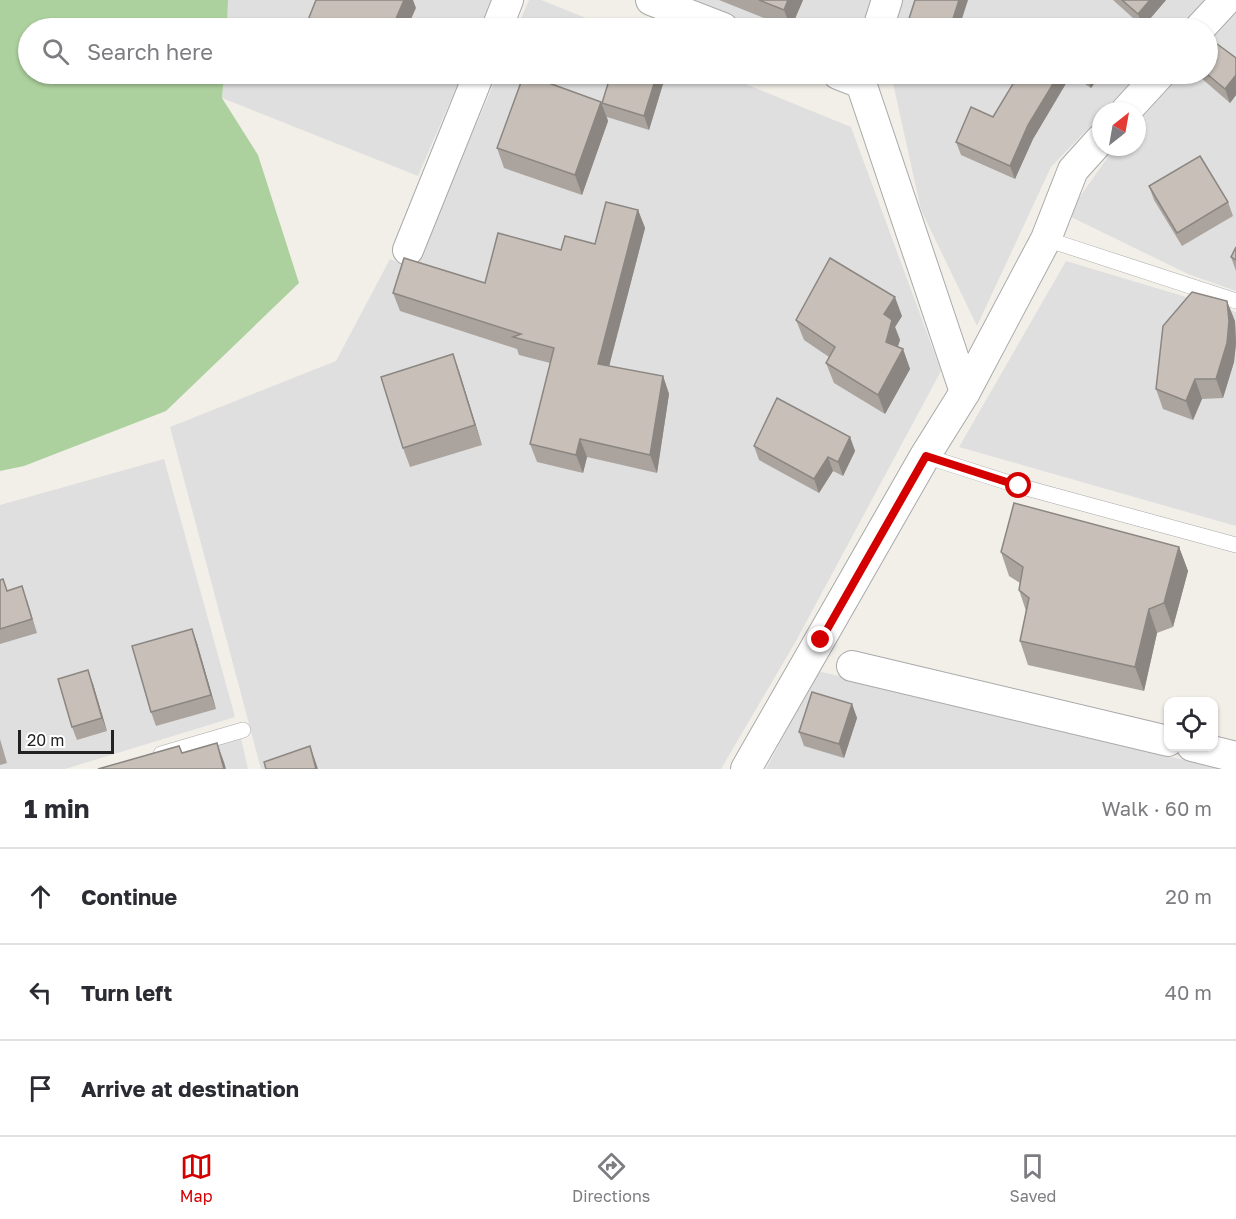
<!DOCTYPE html>
<html lang="en">
<head>
<meta charset="utf-8">
<style>
  body { margin:0; font-family:"Golos Text",sans-serif; background:#f7f7f7; color:#2b2b33 }
  .controls { position:absolute; right:18px; bottom:18px; display:grid; overflow:hidden; border-radius:12px; box-shadow:0 2px 4px #0004 }
  .controls button { width:54px; height:54px; display:grid; place-items:center; padding:0; border:0; border-bottom:2px solid #e1e1e2; background:#fff; color:#2b2b33; font:30px sans-serif }
  .compass { position:absolute; left:1092px; top:102px; width:54px; height:54px; border-radius:50%; background:#fff; box-shadow:0 2px 4px #0004; rotate:31deg }
  .scale { position:absolute; left:18px; bottom:15px; width:96px; box-sizing:border-box; padding-left:6px; border:3px solid #222; border-top:0; font-size:16px; line-height:21px; white-space:nowrap; color:#222; -webkit-text-stroke:4px #fff; paint-order:stroke }
  .stop { position:absolute; width:18px; height:18px; margin:-14px; border:4px solid #d40000; border-radius:50%; background:#fff }
  .stop.end { background:#d40000; border-color:#fff; box-shadow:0 2px 6px #0008 }
  .list { margin:0; padding:0; list-style:none }
  h2 { display:flex; justify-content:space-between; align-items:center; height:78px; margin:0; padding:0 24px; font-size:26px }
  h2 small { font-size:20px; font-weight:400; color:#7c7c81 }
  .list li { display:grid; grid-template-columns:39px 1fr auto; gap:18px; align-items:center; box-sizing:border-box; height:96px; padding:0 24px; border-top:2px solid #e1e1e2 }
  .list b { display:block; font-size:22px; white-space:nowrap }
  .list em { font-size:20px; font-style:normal; color:#7c7c81 }
  .icon { flex:none; width:33px; height:33px; fill:none; stroke:currentColor; stroke-width:2; stroke-linecap:round; stroke-linejoin:round }
  .map { position:relative; flex:none; width:1236px; height:769px; overflow:hidden }
  .search { position:absolute; background:#fff; box-shadow:0 2px 4px #0004; left:18px; right:18px; top:18px; height:66px; display:flex; align-items:center; gap:15px; box-sizing:border-box; padding:0 21px; border-radius:33px; color:#7c7c81; font-size:22px }
  .sheet { height:366px; background:#fff }
  nav { display:flex; justify-content:space-around; align-items:center; box-sizing:border-box; height:84px; border-top:2px solid #e1e1e2; background:#fff; font-size:16px; color:#7c7c81 }
  nav a { display:grid; justify-items:center; gap:3px }
  nav .on { color:#d40000 }
  .map>svg:first-child { display:block }
</style>
</head>
<body>
<div class="map">
<svg width="1236" height="769" viewBox="0 0 1236 769">
  <rect width="100%" height="100%" fill="#f2efe9"/>
  <g fill="#e0dfdf">
    <path d="M228 0H494L482 28H227Z"/>
    <path d="M529 0H541L611 28H517Z"/>
    <path d="M689 0H871L861 28H759Z"/>
    <path d="M900 0H1209L1182 28H890Z"/>
    <path d="M1236 13V291L1188 274 1067 215 1115 147H1137V118L1179 74H1208V43Z"/>
    <path d="M224 74H462L418 176 222 98Z"/>
    <path d="M498 74H721L851 127 941 371 796 641 721 769H261L170 427 336 361 390 259 414 269Z"/>
    <path d="M891 74H1140L1104 111H1101V115L1051 167 977 326 921 210Z"/>
    <path d="M1066 261 1236 312V526L959 447Z"/>
    <path d="M164 459 235 717 65 769H0V505Z"/>
    <path d="M818 671 1221 769H766Z"/>
    <path d="M241 738 248 769H142Z"/>
  </g>
  <path fill="#add19e" d="M0 0H228L227 28H28V74H224L222 98 258 155 299 283 166 411 24 466 0 471Z"/>
  <g fill="none" stroke-linecap="round" stroke-linejoin="round">
    <defs>
      <g id="service">
        <path d="M1046 239 1236 301"/>
        <path d="M925 456 1019 486 1236 545"/>
        <path d="M161 754 243 730"/>
      </g>
      <g id="minor">
        <path d="M651 0 723 28"/>
        <path d="M497 28 508 0"/>
        <path d="M878 28 887 0"/>
        <path d="M1200 28 1226 0"/>
        <path d="M838 74 861 83 965 392"/>
        <path d="M1126 111 1160 74"/>
        <path d="M408 250 479 74"/>
        <path d="M852 666 1168 741"/>
        <path d="M1192 746 1236 757"/>
        <path d="M746 769 925 456 965 392 1046 239 1073 170 1101 139"/>
      </g>
    </defs>
    <use href="#service" stroke="#a9a9a9" stroke-width="16"/>
    <use href="#minor" stroke="#a9a9a9" stroke-width="32"/>
    <use href="#service" stroke="#fff" stroke-width="15"/>
    <use href="#minor" stroke="#fff" stroke-width="30"/>
  </g>
  <g fill="#aba49e">
    <path d="M719 0H803L791 28H789Z"/>
    <path d="M1113 0H1166L1143 27Z"/>
    <path d="M1236 58V95L1230 103 1200 77 1199 74H1208Z"/>
    <path d="M666 74 649 130 607 117 608 121 582 195 504 168 497 148 602 103Z"/>
    <path d="M1019 74H1101L1091 88 1071 75 1033 139 1015 179 961 155 956 142 993 117Z"/>
    <path d="M1149 186 1228 202 1233 216 1182 246 1154 200Z"/>
    <path d="M638 210 645 228 609 366 663 376 669 394 657 473 587 457 583 473 537 462 530 444 550 363 519 355 517 349 400 311 393 293 485 283 561 250 595 244Z"/>
    <path d="M1236 247V271L1231 257Z"/>
    <path d="M902 316 895 327 900 340 897 347 903 349 910 369 885 414 834 383 826 363 829 357 804 340 796 320Z"/>
    <path d="M1235 321 1236 343 1234 362 1223 398 1202 399 1193 420 1163 409 1156 389Z"/>
    <path d="M453 354 482 445 410 467 403 448Z"/>
    <path d="M850 437 855 451 843 476 833 471 819 493 759 460 754 446Z"/>
    <path d="M1179 547 1188 571 1173 627 1157 633 1144 691 1028 665 1020 641 1026 611 1019 590 1020 583 1009 576 1001 552Z"/>
    <path d="M0 580 7 591 27 600 37 633 0 644Z"/>
    <path d="M192 629 197 643 216 709 156 726 151 712Z"/>
    <path d="M93 684 107 731 77 740 72 727Z"/>
    <path d="M852 704 857 718 844 758 804 746 799 732Z"/>
    <path d="M0 739 7 763 0 765Z"/>
  </g>
  <g fill="#8b8681">
    <path d="M404 0H413L416 8 407 28H392Z"/>
    <path d="M788 0H803L791 28 784 10Z"/>
    <path d="M959 0H968L959 28H950Z"/>
    <path d="M1150 0H1166L1143 27 1138 14Z"/>
    <path d="M657 74H666L649 130 644 116Z"/>
    <path d="M1059 74H1071V75L1033 139 1015 179 1010 166 1028 125Z"/>
    <path d="M1087 74H1101L1091 88 1086 75Z"/>
    <path d="M1236 75V95L1230 103 1225 89Z"/>
    <path d="M601 102 608 121 582 195 575 175Z"/>
    <path d="M638 210 645 228 605 382 598 364Z"/>
    <path d="M895 297 902 316 895 327 900 340 893 362 886 342 884 314Z"/>
    <path d="M1227 301 1235 321 1236 343 1234 362 1223 398 1216 379Z"/>
    <path d="M903 349 910 369 885 414 878 395Z"/>
    <path d="M453 354 460 374 482 445 475 425Z"/>
    <path d="M663 376 669 394 657 473 650 455Z"/>
    <path d="M1195 379 1202 399 1193 420 1186 401Z"/>
    <path d="M850 437 855 451 843 476 838 462Z"/>
    <path d="M580 439 587 457 583 473 576 455Z"/>
    <path d="M828 457 833 471 819 493 814 479Z"/>
    <path d="M1179 547 1188 571 1173 627 1164 603Z"/>
    <path d="M1149 609 1157 633 1144 691 1135 667Z"/>
    <path d="M192 629 197 643 216 709 211 695Z"/>
    <path d="M88 670 93 684 107 731 102 718Z"/>
    <path d="M852 704 857 718 844 758 839 744Z"/>
    <path d="M217 743 224 762 226 769H224Z"/>
    <path d="M310 746 315 760 318 769H316Z"/>
  </g>
  <g fill="#c7bfb8" stroke="#8b8681" stroke-width="1.5">
    <path d="M316 0H404L392 28H314L306 25Z"/>
    <path d="M759 0H788L784 10Z"/>
    <path d="M915 0H959L950 28H906Z"/>
    <path d="M1122 0H1150L1138 14Z"/>
    <path d="M1061 20 1074 28H1055Z"/>
    <path d="M1213 41 1236 58V75L1225 89 1207 74H1208V48Z"/>
    <path d="M524 74 601 102 575 175 497 148Z"/>
    <path d="M611 74H657L644 116 602 103Z"/>
    <path d="M1019 74H1059L1028 125 1010 166 956 142 971 107 993 117Z"/>
    <path d="M1200 156 1228 202 1177 233 1149 186Z"/>
    <path d="M606 202 638 210 598 364 663 376 650 455 580 439 576 455 530 444 554 348 513 337 521 334 393 293 404 258 485 283 498 233 561 250 565 236 595 244Z"/>
    <path d="M1236 247V260L1231 257Z"/>
    <path d="M830 258 895 297 884 314 892 320 886 342 903 349 878 395 826 363 835 347 796 320Z"/>
    <path d="M1192 292 1227 301 1229 321 1227 343 1216 379H1195L1186 401 1156 389 1163 326Z"/>
    <path d="M453 354 475 425 403 448 381 377Z"/>
    <path d="M777 398 850 437 838 462 828 457 814 479 754 446Z"/>
    <path d="M1014 503 1179 547 1164 603 1149 609 1135 667 1020 641 1029 598 1019 590 1023 567 1001 552Z"/>
    <path d="M3 579 7 591 22 586 32 619 0 629V580Z"/>
    <path d="M192 629 211 695 151 712 132 646Z"/>
    <path d="M88 670 102 718 72 727 58 679Z"/>
    <path d="M812 692 852 704 839 744 799 732Z"/>
    <path d="M217 743 224 769H98L179 746 182 753Z"/>
    <path d="M310 746 316 769H266L264 762Z"/>
  </g>
  <g fill="none" stroke-linecap="round" stroke-linejoin="round">
    <path stroke="#d40000" stroke-width="8" d="M821 640 926 456 1019 486"/>
  </g>
</svg>
<div class="controls">
<button><svg class="icon" aria-label="locate" viewBox="0 0 24 24"><circle cx="12" cy="12" r="6"/><path d="M12 2v4M12 18v4M2 12h4M18 12h4"/></svg></button>
</div>
<svg class="compass" viewBox="-18 -18 36 36"><path d="M0-13l5 13h-10z" fill="#e53935"/><path d="M0 13l5-13h-10z" fill="#7c7c81"/></svg>
<div class="scale">20 m</div>
<div class="stop" style="left:1019px;top:486px"></div>
<div class="stop end" style="left:821px;top:640px"></div>
<div class="search"><svg class="icon" aria-label="search" viewBox="0 0 24 24"><circle cx="10" cy="10" r="6"/><path d="M15 15l6 6"/></svg>Search here</div>
</div>
<section class="sheet">
<h2>1 min<small>Walk · 60 m</small></h2>
<ul class="list">
<li><svg class="icon" aria-label="ahead" viewBox="0 0 24 24"><path d="M12 20V5M6 11l6-6 6 6"/></svg><div><b>Continue</b></div><em>20 m</em></li>
<li><svg class="icon" aria-label="left" viewBox="0 0 24 24"><path d="M17 20v-9H6M10 6l-5 5 5 5"/></svg><div><b>Turn left</b></div><em>40 m</em></li>
<li><svg class="icon" aria-label="arrive" viewBox="0 0 24 24"><path d="M6 21V4h12l-3 4 3 4H6"/></svg><div><b>Arrive at destination</b></div></li>
</ul>
</section>
<nav>
<a class="on"><svg class="icon" aria-label="map" viewBox="0 0 24 24"><path d="M3 6l6-2 6 2 6-2v14l-6 2-6-2-6 2zM9 4v14M15 6v14"/></svg>Map</a>
<a><svg class="icon" aria-label="directions" viewBox="0 0 24 24"><path d="M12 3l9 9-9 9-9-9zM9 14v-3h6M13 9l2 2-2 2"/></svg>Directions</a>
<a><svg class="icon" aria-label="saved" viewBox="0 0 24 24"><path d="M7 4h10v16l-5-4-5 4z"/></svg>Saved</a>
</nav>
</body>
</html>
